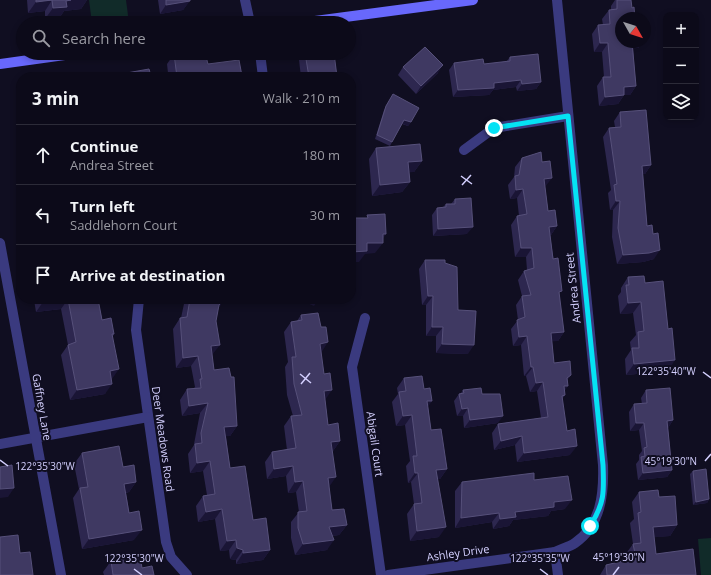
<!DOCTYPE html>
<html lang="en">
<head>
<meta charset="utf-8">
<style>
  body { margin:0; font-family:"Open Sans",sans-serif; background:#1a1826; color:#f1f3f6 }
  .controls { position:absolute; right:12px; top:12px; display:grid; overflow:hidden; border-radius:8px; box-shadow:0 2px 6px #0003 }
  .controls button { width:36px; height:36px; display:grid; place-items:center; padding:0; border:0; border-bottom:1px solid #2c2b38; background:#0c0a19; color:#f1f3f6; font:20px sans-serif }
  .compass { position:absolute; left:615px; top:12px; width:36px; height:36px; border-radius:50%; background:#0c0a19; box-shadow:0 2px 6px #0003; rotate:129deg }
  .stop { position:absolute; width:12px; height:12px; margin:-9px; border:3px solid #05e2f4; border-radius:50%; background:#fff }
  .stop.end { background:#05e2f4; border-color:#fff; box-shadow:0 1px 4px #0008 }
  .list { margin:0; padding:0; list-style:none }
  h2 { display:flex; justify-content:space-between; align-items:center; height:52px; margin:0; padding:0 16px; font-size:17px }
  h2 small { font-size:13px; font-weight:400; color:#9a9aa2 }
  .list li { display:grid; grid-template-columns:26px 1fr auto; gap:12px; align-items:center; box-sizing:border-box; height:60px; padding:0 16px; border-top:1px solid #2c2b38 }
  .list b { display:block; font-size:15px; white-space:nowrap }
  .list p { margin:0; font-size:13px; white-space:nowrap; color:#9a9aa2 }
  .list em { font-size:13px; font-style:normal; color:#9a9aa2 }
  .icon { flex:none; width:22px; height:22px; fill:none; stroke:currentColor; stroke-width:2; stroke-linecap:round; stroke-linejoin:round }
  .map { position:relative; flex:none; width:711px; height:575px; overflow:hidden }
  .search { position:absolute; background:#0c0a19; box-shadow:0 2px 6px #0003; left:16px; top:16px; width:340px; height:44px; display:flex; align-items:center; gap:10px; box-sizing:border-box; padding:0 14px; border-radius:22px; color:#9a9aa2; font-size:15px }
  .panel { position:absolute; background:#0c0a19; box-shadow:0 2px 6px #0003; left:16px; top:72px; width:340px; height:232px; border-radius:16px }
  .map>svg:first-child { display:block }
</style>
</head>
<body>
<div class="map">
<svg width="711" height="575" viewBox="0 0 711 575">
  <rect width="100%" height="100%" fill="#100e21"/>
  <g fill="#112b29">
    <path d="M89 0H126L129 23H92Z"/>
    <path d="M711 538V575H701L698 539Z"/>
  </g>
  <g fill="none" stroke-linecap="round" stroke-linejoin="round">
    <g stroke="#3a3a7f" stroke-width="10">
      <path d="M245 0 250 23"/>
      <path d="M260 53 263 77"/>
      <path d="M464 150 494 128 568 116"/>
      <path d="M139 299 136 330 166 542 171 557 187 575"/>
      <path d="M365 318 352 367 381 575"/>
      <path d="M0 444 148 417"/>
      <path d="M555 552 558 575"/>
      <path d="M388 575 555 552C561 549 569 547 575 543 601 525 604 494 603 465L557 0"/>
    </g>
    <path stroke="#3a3a7f" stroke-width="10" d="M0 243 61 575"/>
    <g stroke="#6868fc" stroke-width="10">
      <path d="M300 23 473 0"/>
      <path d="M0 64 79 53"/>
    </g>
  </g>
  <g fill="#2d274f">
    <path d="M27 0H87L81 9 64 11 60 17 45 19V11L28 13Z"/>
    <path d="M158 0H190L183 10 160 14Z"/>
    <path d="M615 0H631L621 42H642L638 48H633L636 86 630 95H624L618 104 599 106 597 86 603 77H604L602 52H594L592 34 598 25H603L602 19 609 10H611V6Z"/>
    <path d="M304 53H334L337 77H301L299 60Z"/>
    <path d="M174 54 208 64 242 76 241 77H119L121 74 151 76 168 73 167 64Z"/>
    <path d="M510 57 541 82 536 89 517 91 516 87 493 90 489 95 453 97 449 70 454 63 484 64 506 62Z"/>
    <path d="M403 67 438 73 416 94 398 75Z"/>
    <path d="M393 94 411 122 408 126 402 124 392 142 390 146 375 139 384 110Z"/>
    <path d="M620 112 651 165 645 174H643L647 226 654 259 643 262 617 264 612 237 613 210H610L608 193 611 190 603 137 609 128 615 127 614 121Z"/>
    <path d="M376 148 422 161 414 172H409L410 182 402 192 372 196 369 159Z"/>
    <path d="M522 158 545 187 548 211 557 226 551 235H550L559 295 564 332 558 341H552L554 363 567 381 565 390V395L562 399 570 455 517 462 515 445 494 450 492 433 498 424 541 418 537 391 530 392 526 376H524L521 345 513 346 511 329 518 320 516 305 522 296 518 280 524 271 527 270 526 257H515L511 225 517 216H519L517 198 510 199 508 185 514 177 515 167Z"/>
    <path d="M455 199 467 234 433 236 432 215 437 208 443 207 446 204H451Z"/>
    <path d="M425 260 445 263 458 310 468 354 436 353V336H426V305H422L419 269Z"/>
    <path d="M628 277 645 283 668 371 626 375 625 359 631 350 630 342 636 335 633 313 620 314 618 296 621 292V288Z"/>
    <path d="M35 299H98L102 320 114 334 113 336 112 379H111L105 394 70 400 61 355 68 345 61 309 36 312 34 300Z"/>
    <path d="M185 299H225L218 308 216 321 212 355 214 370 237 426 230 436H226L230 468 253 520 270 550 263 560 236 564V560L230 559 229 550 220 551 215 519 198 522 196 506 203 496 207 495 203 471 190 473 188 454 194 445V444L200 413 182 416 180 400 187 389H193L195 387 191 366 176 368 173 329 180 318H181Z"/>
    <path d="M301 315 321 353 325 400 328 425 340 441 333 451 329 487 332 510 347 525 339 535 332 536 327 550 295 555 291 538V522L299 512 296 492 288 493 286 476 267 479 265 462 272 452 287 450 284 426 291 416H293L287 395 285 367 288 362 284 332 291 322 297 321Z"/>
    <path d="M404 378 424 389 428 406 431 430 447 469 440 479H438L439 537 410 541 407 514 414 504 411 482 408 483 406 466 410 461 405 425 396 426 392 402 398 394 397 388Z"/>
    <path d="M463 390 482 394 498 423 464 428 463 416H457L454 401 459 394 461 393Z"/>
    <path d="M646 390 673 420 668 428 672 470 667 477 638 480 636 464 639 460V455L642 451 639 430 630 431 629 412 634 404H642L641 398Z"/>
    <path d="M82 453 123 467 136 482 129 492 126 493 134 540 82 549 73 498 79 489 74 464Z"/>
    <path d="M693 471 709 499 707 503 693 505 690 474Z"/>
    <path d="M534 480 565 509 551 511 548 516 513 520 509 526 493 529 492 522 455 528V491L462 482Z"/>
    <path d="M639 492 659 497 677 525 670 536 654 537 656 554 696 575H600L606 565 627 560 625 555 633 544 630 523 634 519 632 502Z"/>
    <path d="M111 561 142 568 154 575H104L103 572Z"/>
  </g>
  <g fill="#1a1535">
    <path d="M52 0 45 11 28 13 36 2Z"/>
    <path d="M71 0H87L81 9 64 11 60 17 45 19 53 8 66 1Z"/>
    <path d="M190 1 183 10 160 14 166 5Z"/>
    <path d="M631 42H642L638 48 626 49Z"/>
    <path d="M600 43H608L602 52H594Z"/>
    <path d="M443 65 438 73 416 94 421 86Z"/>
    <path d="M521 80 516 87 493 90 489 95 453 97 458 90 494 83Z"/>
    <path d="M541 82 536 89 517 91 522 84Z"/>
    <path d="M636 86 630 95H624L618 104 599 106 605 97 624 87Z"/>
    <path d="M404 120 411 122 408 126 401 123Z"/>
    <path d="M422 161 414 172 400 173 408 162Z"/>
    <path d="M651 165 645 174 636 175 642 166Z"/>
    <path d="M552 178 545 187 537 188 544 179Z"/>
    <path d="M410 182 402 192 372 196 380 185Z"/>
    <path d="M523 189 517 198 510 199 516 190Z"/>
    <path d="M616 201H620L613 210H610Z"/>
    <path d="M557 226 551 235 542 236 549 227Z"/>
    <path d="M473 227 467 234 433 236 438 229Z"/>
    <path d="M383 234H386L380 243H383L375 253 365 254 359 262H351V252Z"/>
    <path d="M521 248H532L526 257H515Z"/>
    <path d="M660 250 654 259 643 262 617 264 623 255Z"/>
    <path d="M428 296H433L426 305H422Z"/>
    <path d="M68 299 61 309 36 312 43 302Z"/>
    <path d="M225 299 220 306 212 316 219 305Z"/>
    <path d="M298 299H319L314 306Z"/>
    <path d="M641 302 633 313 620 314 628 303Z"/>
    <path d="M432 327H443L436 336H426Z"/>
    <path d="M564 332 558 341 544 342 551 333Z"/>
    <path d="M527 336 521 345 513 346 519 337Z"/>
    <path d="M328 342 321 353 320 344Z"/>
    <path d="M442 344 474 345 468 354 436 353Z"/>
    <path d="M220 345 212 355 204 356 211 346Z"/>
    <path d="M198 356 191 366 176 368 183 358Z"/>
    <path d="M675 360 668 371 626 375 634 364Z"/>
    <path d="M531 367H533L526 376H524Z"/>
    <path d="M119 369 112 379 103 381 110 371Z"/>
    <path d="M571 375 565 384 567 378Z"/>
    <path d="M543 382 537 391 530 392 536 383Z"/>
    <path d="M112 384 105 394 70 400 77 390Z"/>
    <path d="M564 386H568L562 395Z"/>
    <path d="M332 390 325 400 324 391Z"/>
    <path d="M427 401H432L425 411Z"/>
    <path d="M208 403 200 413 182 416 189 406Z"/>
    <path d="M468 408 463 416H457L462 409Z"/>
    <path d="M412 415 405 425 396 426 403 416Z"/>
    <path d="M503 416 498 423 464 428 470 420Z"/>
    <path d="M673 420 668 428 667 421Z"/>
    <path d="M636 423H644L639 430 630 431Z"/>
    <path d="M237 426 230 436 217 437 224 427Z"/>
    <path d="M522 436 515 445 494 450 501 441Z"/>
    <path d="M340 441 333 451 324 452 331 442Z"/>
    <path d="M577 446 570 455 517 462 524 453Z"/>
    <path d="M210 461 203 471 190 473 197 463Z"/>
    <path d="M293 466 286 476 267 479 274 469Z"/>
    <path d="M447 469 440 479 429 480 436 470Z"/>
    <path d="M672 470 667 477 638 480 643 473Z"/>
    <path d="M415 473H418L411 482 408 483Z"/>
    <path d="M336 477 329 487 328 478Z"/>
    <path d="M303 481 296 492 288 493 295 482Z"/>
    <path d="M136 482 129 492 117 494 124 484Z"/>
    <path d="M14 488 8 497 0 498V489Z"/>
    <path d="M709 499 707 503 693 505 696 502Z"/>
    <path d="M572 500 565 509 551 511 548 516 513 520 509 526 493 529 500 519 515 512 554 502Z"/>
    <path d="M222 509 215 519 198 522 206 512Z"/>
    <path d="M499 513 492 522 455 528 461 518Z"/>
    <path d="M347 525 339 535 322 537 329 527Z"/>
    <path d="M677 525 670 536 646 538 653 527Z"/>
    <path d="M446 527 439 537 410 541 417 531Z"/>
    <path d="M142 530 134 540 82 549 89 539Z"/>
    <path d="M236 540 229 550 220 551 227 541Z"/>
    <path d="M334 540 327 550 295 555 303 544Z"/>
    <path d="M237 548 243 550 236 560 230 559Z"/>
    <path d="M270 550 263 560 236 564 243 553Z"/>
  </g>
  <g fill="#3f3962" stroke="#56507a">
    <path d="M36 0H71L66 1 67 7 53 8 52 0 36 2Z"/>
    <path d="M166 0H190V1L166 5Z"/>
    <path d="M617 0H631L632 8 634 7 635 18H621V42H632L636 86 624 87V95L605 97 603 77H611L608 43H600L598 25 610 24 609 10 617 9Z"/>
    <path d="M425 47 443 65 421 86 403 67Z"/>
    <path d="M177 53H205L208 64 239 60 242 76 231 77H177L174 54Z"/>
    <path d="M305 53H334L337 77H309Z"/>
    <path d="M538 54 541 82 522 84 521 80 494 83V88L458 90 454 63 483 59 484 64 510 61V57Z"/>
    <path d="M149 69 151 76 171 73 172 77H121V74Z"/>
    <path d="M393 94 419 108 411 122 404 120 392 142 377 135 386 106Z"/>
    <path d="M646 110 651 165 642 166 647 226 652 225 653 234 658 233 660 250 649 253 623 255 618 228 620 201H616L614 185 617 184 609 128 621 127 620 112Z"/>
    <path d="M420 144 422 161 408 162 410 182 380 185 376 148Z"/>
    <path d="M541 152 542 162 550 161 552 178 544 179 548 211 555 210 557 226 549 227 553 259 558 258 562 291 559 292 564 332 551 333 554 363 570 361 571 375 567 378 568 386H564L565 395 562 396 567 431 575 429 577 446 524 453 522 436 501 441 498 424 548 417 543 382 536 383 533 367H531L527 336 519 337 517 320 525 317 522 296 531 295 524 271 534 268 532 248H521L517 216 527 214 523 189 516 190 515 176 519 175 522 158Z"/>
    <path d="M471 198 473 227 438 229 437 208 446 207V204H455V199Z"/>
    <path d="M385 214 386 234H383V243H367V251L351 252V218H368L367 215Z"/>
    <path d="M425 260H445V263L457 267 458 310 476 311 474 345 442 344 443 327H432L433 296H428Z"/>
    <path d="M644 276 645 283 663 281 668 329 672 328 675 360 634 364 632 348H639L638 332 644 331 641 302 628 303 626 285H629L628 277Z"/>
    <path d="M42 299H68L43 302Z"/>
    <path d="M68 299H98L102 320 111 318 114 334H112L119 369 110 371 112 384 77 390 68 345 76 342Z"/>
    <path d="M190 299H225L219 305 216 321 220 345 211 346 214 370 229 368 231 377H234L237 426 224 427 230 468 245 466 253 520 266 518 270 550 243 553V550L237 548 236 540 227 541 222 509 206 512 203 496 215 494 210 461 197 463 195 444 202 443 201 433 208 403 189 406 187 389 201 388 200 379H202L198 356 183 358 180 318 187 317Z"/>
    <path d="M318 313 321 327H326L328 342 320 344 324 374 330 373 332 390 324 391 328 425 338 423 340 441 331 442 336 477 328 478 332 510 344 509 347 525 329 527 334 540 303 544 298 528V512L307 511 303 481 295 482 293 466 274 469 272 452 296 448 291 416 302 415 294 384 292 357H296L291 322 302 320 301 315Z"/>
    <path d="M422 376 424 389 430 388 432 401H427L431 430 441 429 447 469 436 470 446 527 417 531 414 504 422 503 418 473H415L413 456H417L412 415 403 416 399 392 406 391 404 378Z"/>
    <path d="M481 388 482 394H500L503 416 470 420 468 408 462 409 459 394 464 393 463 390Z"/>
    <path d="M670 388 673 420 667 421 672 470 643 473 641 457 645 456 644 448 647 447 644 423H636L634 404 647 403 646 390Z"/>
    <path d="M119 446 123 467 134 465 136 482 124 484 129 513 139 511 142 530 89 539 80 488 88 487 82 453Z"/>
    <path d="M12 465 14 488 0 489V467Z"/>
    <path d="M706 469 709 499 696 502 693 471Z"/>
    <path d="M534 473V480L568 476 572 500 554 502V507L515 512 516 517 500 519 499 513 461 518 462 482Z"/>
    <path d="M658 490 659 497 675 496 677 525 653 527 656 554 693 549 696 575H607L606 565 636 558 633 544 641 543 638 513 641 512 639 492Z"/>
    <path d="M18 535 20 553 30 552 33 575H0V537Z"/>
    <path d="M140 556 142 568 152 566 154 575H113L111 561Z"/>
  </g>
  <g fill="none" stroke-linecap="round" stroke-linejoin="round">
    <path stroke="#05e2f4" stroke-width="5" d="M494 128 568 116 603 465C604 491 605 503 590 526"/>
  </g>
  <path fill="none" stroke="#d3cffe" stroke-width="1.5" d="M461 176 472 184M462 185 471 175M703 372 711 378M300 374 311 383M301 384 310 373M0 460 8 466M705 461 711 454M134 569 142 575M540 569 548 575M613 575 619 567"/>
  <g text-anchor="middle" stroke-width="4" stroke-linejoin="round" paint-order="stroke">
    <g font-size="11" fill="#d3cffe" stroke="#100e21">
      <text transform="translate(573 288) rotate(-96)" y="4">Andrea Street</text>
      <text transform="translate(42 407) rotate(80)" y="4">Gaffney Lane</text>
      <text transform="translate(163 439) rotate(82)" y="4">Deer Meadows Road</text>
      <text transform="translate(375 444) rotate(82)" y="4">Abigail Court</text>
      <text transform="translate(458 553) rotate(-8)" y="4">Ashley Drive</text>
    </g>
  </g>
  <g font-size="10" text-anchor="middle" fill="#d3cffe" stroke="#100e21" stroke-width="4" stroke-linejoin="round" paint-order="stroke">
    <text x="666" y="375">122°35'40"W</text>
    <text x="671" y="465">45°19'30"N</text>
    <text x="45" y="470">122°35'30"W</text>
    <text x="619" y="561">45°19'30"N</text>
    <text x="134" y="562">122°35'30"W</text>
    <text x="540" y="562">122°35'35"W</text>
  </g>
</svg>
<div class="controls">
<button>+</button>
<button>−</button>
<button><svg class="icon" aria-label="layers" viewBox="0 0 24 24"><path d="M12 4l9 5-9 5-9-5zM3 14l9 5 9-5"/></svg></button>
</div>
<svg class="compass" viewBox="-18 -18 36 36"><path d="M0-13l5 13h-10z" fill="#e53935"/><path d="M0 13l5-13h-10z" fill="#9a9aa2"/></svg>
<div class="stop" style="left:590px;top:526px"></div>
<div class="stop end" style="left:494px;top:128px"></div>
<div class="search"><svg class="icon" aria-label="search" viewBox="0 0 24 24"><circle cx="10" cy="10" r="6"/><path d="M15 15l6 6"/></svg>Search here</div>
<section class="panel">
<h2>3 min<small>Walk · 210 m</small></h2>
<ul class="list">
<li><svg class="icon" aria-label="ahead" viewBox="0 0 24 24"><path d="M12 20V5M6 11l6-6 6 6"/></svg><div><b>Continue</b><p>Andrea Street</p></div><em>180 m</em></li>
<li><svg class="icon" aria-label="left" viewBox="0 0 24 24"><path d="M17 20v-9H6M10 6l-5 5 5 5"/></svg><div><b>Turn left</b><p>Saddlehorn Court</p></div><em>30 m</em></li>
<li><svg class="icon" aria-label="arrive" viewBox="0 0 24 24"><path d="M6 21V4h12l-3 4 3 4H6"/></svg><div><b>Arrive at destination</b></div></li>
</ul>
</section>
</div>
</body>
</html>
